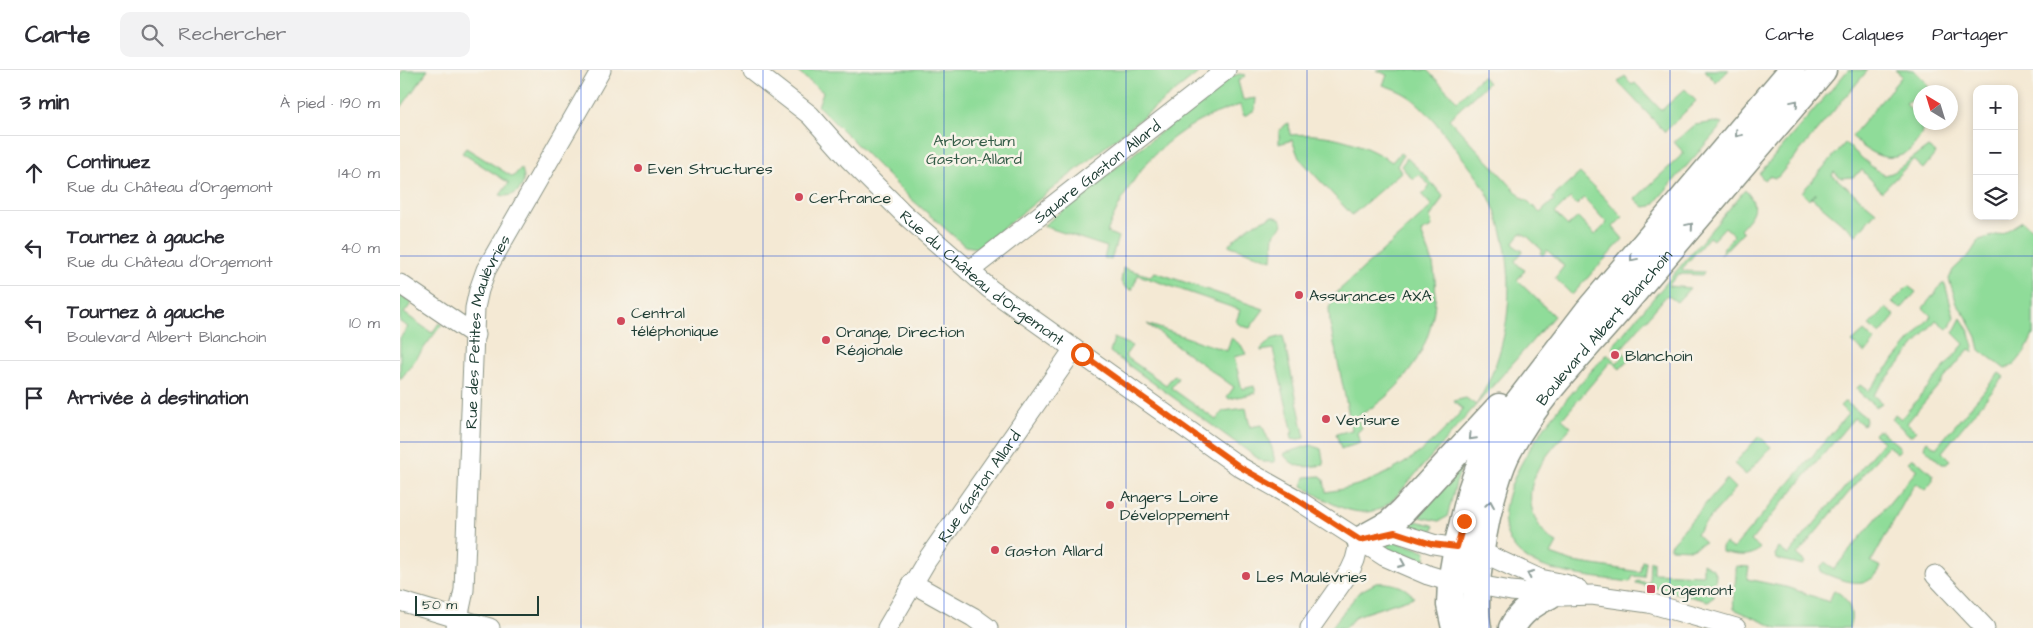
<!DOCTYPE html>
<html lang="fr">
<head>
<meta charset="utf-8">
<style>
  body { margin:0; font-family:"Architects Daughter",sans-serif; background:#f2f2f3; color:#2b2b33 }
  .controls { position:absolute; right:15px; top:15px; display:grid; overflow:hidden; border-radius:10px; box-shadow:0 2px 8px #0003 }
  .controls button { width:45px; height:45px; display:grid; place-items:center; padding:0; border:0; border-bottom:1px solid #e1e1e2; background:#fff; color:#2b2b33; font:25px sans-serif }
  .compass { position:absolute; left:1513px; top:15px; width:45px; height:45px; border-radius:50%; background:#fff; box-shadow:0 2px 8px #0003; rotate:322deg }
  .scale { position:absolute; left:15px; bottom:12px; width:124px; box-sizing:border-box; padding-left:5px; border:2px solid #1f3d34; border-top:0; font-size:14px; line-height:18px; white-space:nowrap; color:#1f3d34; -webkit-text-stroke:4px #f7f3e8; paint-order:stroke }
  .stop { position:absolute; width:15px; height:15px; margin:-11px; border:4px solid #ea580c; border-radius:50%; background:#fff }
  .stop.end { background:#ea580c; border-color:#fff; box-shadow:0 1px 5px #0008 }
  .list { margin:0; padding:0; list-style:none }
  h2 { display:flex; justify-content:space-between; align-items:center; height:65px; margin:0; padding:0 20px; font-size:21px }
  h2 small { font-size:16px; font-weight:400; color:#7c7c81 }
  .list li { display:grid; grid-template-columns:32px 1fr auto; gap:15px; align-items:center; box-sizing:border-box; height:75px; padding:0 20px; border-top:1px solid #e1e1e2 }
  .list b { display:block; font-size:19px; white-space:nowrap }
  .list p { margin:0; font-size:16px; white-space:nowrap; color:#7c7c81 }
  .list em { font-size:16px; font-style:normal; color:#7c7c81 }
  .icon { flex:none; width:28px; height:28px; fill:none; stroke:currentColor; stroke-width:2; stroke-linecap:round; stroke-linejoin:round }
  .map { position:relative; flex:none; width:1633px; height:558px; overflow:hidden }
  header { display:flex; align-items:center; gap:30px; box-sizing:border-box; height:70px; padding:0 25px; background:#fff; border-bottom:1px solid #e1e1e2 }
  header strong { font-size:24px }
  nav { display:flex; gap:28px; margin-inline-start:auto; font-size:18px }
  .search { width:350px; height:45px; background:#f2f2f3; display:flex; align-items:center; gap:12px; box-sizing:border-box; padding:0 18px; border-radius:10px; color:#7c7c81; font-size:19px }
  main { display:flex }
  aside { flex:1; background:#fff }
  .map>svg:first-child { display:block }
</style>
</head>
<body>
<header>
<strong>Carte</strong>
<div class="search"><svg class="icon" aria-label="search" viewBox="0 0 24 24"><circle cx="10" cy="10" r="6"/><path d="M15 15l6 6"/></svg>Rechercher</div>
<nav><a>Carte</a><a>Calques</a><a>Partager</a></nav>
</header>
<main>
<aside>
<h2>3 min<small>À pied · 190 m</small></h2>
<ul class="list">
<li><svg class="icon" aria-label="ahead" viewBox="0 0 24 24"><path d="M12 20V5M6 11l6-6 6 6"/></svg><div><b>Continuez</b><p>Rue du Château d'Orgemont</p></div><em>140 m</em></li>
<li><svg class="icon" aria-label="left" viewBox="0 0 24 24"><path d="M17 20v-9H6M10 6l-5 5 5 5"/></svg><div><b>Tournez à gauche</b><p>Rue du Château d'Orgemont</p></div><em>40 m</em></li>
<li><svg class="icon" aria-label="left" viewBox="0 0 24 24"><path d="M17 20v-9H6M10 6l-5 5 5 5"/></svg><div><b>Tournez à gauche</b><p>Boulevard Albert Blanchoin</p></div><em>10 m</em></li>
<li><svg class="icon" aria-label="arrive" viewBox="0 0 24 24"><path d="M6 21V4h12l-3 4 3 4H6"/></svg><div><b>Arrivée à destination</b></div></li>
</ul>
</aside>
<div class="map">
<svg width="1633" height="558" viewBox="0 0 1633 558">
  <rect width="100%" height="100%" fill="#f7f3e8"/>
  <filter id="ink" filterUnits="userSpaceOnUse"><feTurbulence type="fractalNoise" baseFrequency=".02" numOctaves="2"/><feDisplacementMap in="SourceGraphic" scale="10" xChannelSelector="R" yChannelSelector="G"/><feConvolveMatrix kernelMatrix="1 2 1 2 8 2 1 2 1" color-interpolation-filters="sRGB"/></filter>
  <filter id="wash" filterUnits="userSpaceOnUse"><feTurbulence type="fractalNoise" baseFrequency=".0096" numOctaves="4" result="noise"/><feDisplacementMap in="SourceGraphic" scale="20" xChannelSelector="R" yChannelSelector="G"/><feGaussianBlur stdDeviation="1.12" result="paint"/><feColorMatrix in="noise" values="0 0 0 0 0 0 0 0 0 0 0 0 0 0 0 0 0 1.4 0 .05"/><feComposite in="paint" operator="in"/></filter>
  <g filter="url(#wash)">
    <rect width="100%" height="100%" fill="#f4e9d4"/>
    <g fill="#8fdc99" stroke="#578c66" fill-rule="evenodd">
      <path d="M3 0H28L0 39V5Z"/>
      <path d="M395 0H802L578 178 565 176 509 127 418 36 423 22Z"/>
      <path d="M976 0H1027L1057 31 1082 6 1088 13 1049 49 1124 130 1126 129 1140 143 1154 130 1152 128 1180 103 1223 147 1213 157 1223 169 1172 225 1155 208 1164 196 1147 180 1143 185 1140 183 1142 180 1127 166 1121 163 1113 173 1117 178 1123 181 1115 191 1120 197 1125 200 1117 210 1154 246 993 430C989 433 984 437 980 439 953 450 924 429 902 416L905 407 921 406 924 410 926 422C983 414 1028 383 1063 339L1053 331 1066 328 1076 335C1114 274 1120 192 1089 127 1081 110 1067 94 1056 79 1045 64 1024 36 1008 26 1000 21 992 18 983 15L987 5ZM1170 128 1177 135 1184 128 1207 153 1195 165 1178 147 1168 156 1155 143Z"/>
      <path d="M1305 0H1329L1316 13Z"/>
      <path d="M1448 0H1468L1378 107 1375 108 1369 106 1364 110 1359 104Z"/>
      <path d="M1495 0H1513L1524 10 1529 18 1506 33C1511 41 1521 52 1522 60 1522 65 1518 70 1515 74 1496 99 1468 85 1452 66L1502 6Z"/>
      <path d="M839 4 846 5 838 11 843 30 856 28 855 40 844 46 840 35C770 56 734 96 707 162L718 167 711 190 704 188 707 177 643 156 830 7Z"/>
      <path d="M1225 6 1232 15 1235 13 1260 39H1263L1285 19 1296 31 1265 62 1218 12Z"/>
      <path d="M1314 52 1323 54 1252 136 1244 137 1235 129 1284 83 1274 72 1295 55Z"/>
      <path d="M889 53 890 65C927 62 961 72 992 92L1000 83 1003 85 997 96 1001 102 952 145 899 88 892 70 879 74V61L884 55Z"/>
      <path d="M1445 73 1471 96 1484 105 1492 103 1528 77 1536 83 1523 99 1513 90 1482 122 1462 100 1453 107 1441 108 1434 102 1432 105 1476 142 1456 165 1412 128 1416 123 1409 130 1402 122Z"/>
      <path d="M66 78 113 107 121 98C130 113 116 130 100 125L109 113 62 83Z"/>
      <path d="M1007 88 1025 105 1043 126 1037 137 1030 147 1032 157 1021 162C1025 173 1030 183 1033 194 1045 258 1012 318 956 347L962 358 957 363 960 373 941 379 936 364 952 360 930 254 929 238 936 223 1032 136 1022 125 1030 116 1019 104 1013 110 1001 96Z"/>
      <path d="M1345 120C1361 137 1352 145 1340 159L1343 162 1321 185 1323 179 1334 165 1325 157 1313 170 1309 167 1282 199 1283 201 1305 202 1302 205 1278 204 1268 216 1290 218 1277 232 1267 225 1220 280 1229 288 1220 299 1211 291 1162 349 1171 357C1148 384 1118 412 1136 450 1141 459 1147 468 1157 473L1151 484 1173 492 1240 502 1242 491H1246L1244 507 1233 506 1230 512C1201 508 1146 504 1123 486 1061 437 1172 322 1207 284L1217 293 1222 287 1212 277Z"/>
      <path d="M873 146 881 149 883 155 874 165 872 190 828 175 850 156Z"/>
      <path d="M1622 151 1633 160V265L1625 282 1614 295 1605 299 1580 280 1577 267 1566 246 1557 234 1549 209 1553 200 1570 184 1579 170 1603 163Z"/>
      <path d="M723 198 750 206 755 202 864 239 850 258 842 256 836 252 840 240 738 205 732 220 726 218 721 212Z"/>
      <path d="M1542 214H1545L1554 247 1550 257 1547 259 1536 250 1473 325 1482 333 1476 337 1459 323 1457 318 1460 315 1468 321 1531 246 1523 238Z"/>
      <path d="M1508 216 1516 222 1501 239 1492 232Z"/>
      <path d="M0 225 12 233 4 243 32 263 39 253 42 254 0 310V268L8 257 0 252Z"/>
      <path d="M1486 238 1495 246 1480 264 1469 255Z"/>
      <path d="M1561 248 1570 263 1574 282 1569 279 1507 353 1516 361 1512 365H1509L1492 349 1495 344 1501 349 1564 274 1553 263Z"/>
      <path d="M747 254 827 281 831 268 841 275 846 284 834 287 842 319 854 316 856 323 829 329 827 327 834 317Z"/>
      <path d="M1464 261 1475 271 1465 283 1452 272Z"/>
      <path d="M883 266 905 368 892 370 891 363H893L873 279 861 281V279L872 269Z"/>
      <path d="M714 268 732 276 725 286 766 315 774 305 778 308 771 318 816 350 823 341 846 338 850 357 862 355 872 378 875 392H863L710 282Z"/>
      <path d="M1599 303 1604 307 1542 382 1550 390 1547 394H1542L1524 378 1525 374 1527 371 1536 378Z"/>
      <path d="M1444 332H1446L1465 347 1466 351 1463 355 1454 348 1362 457 1351 471 1360 478C1352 489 1334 485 1322 482V477L1325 473 1333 479 1448 344 1440 336Z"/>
      <path d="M1477 361H1481L1499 376 1500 380 1497 383 1488 376 1484 380 1397 485 1405 492 1403 495 1377 489 1375 485 1379 478 1388 485 1483 372 1474 364Z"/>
      <path d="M1359 366 1371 377 1346 405 1334 394Z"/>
      <path d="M911 375 921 379 924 395C908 397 895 400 884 385L885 383Z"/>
      <path d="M1065 386 1056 413 1047 447 1039 451 1015 446Z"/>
      <path d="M1511 389H1515L1533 405V411L1525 420 1516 413 1509 423 1471 492 1481 497C1469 523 1441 510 1421 502L1420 497 1425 492 1434 499 1517 400 1508 392Z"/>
      <path d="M1327 409 1336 418 1296 464 1305 472 1291 479 1270 478V475Z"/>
      <path d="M1003 448 1033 455 1034 456 1031 466 1002 455Z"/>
      <path d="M990 470 1026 481 1025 489 1009 488 984 478 983 473Z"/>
      <path d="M1250 491H1253V503L1303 505V493L1313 499 1316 504 1314 527 1308 531 1236 513 1237 511 1249 513Z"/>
      <path d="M1336 496 1349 497 1347 509 1390 518 1429 532 1434 520C1448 527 1455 543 1449 558H1377L1334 539C1332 525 1337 511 1336 496Z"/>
      <path d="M976 513C990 512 1005 515 1014 527L956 546 945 558H931L959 522Z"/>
    </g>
  </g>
  <g filter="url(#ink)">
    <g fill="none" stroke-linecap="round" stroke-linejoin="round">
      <defs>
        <g id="street">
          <path id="s1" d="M352 0 410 45 449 89 504 144 590 219 840 397 893 427 984 486 1028 505 1051 512 1078 515 1111 521 1163 526 1192 525 1249 533 1336 558"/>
          <path id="s2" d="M569 201 826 0"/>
          <path d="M0 214 75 265"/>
          <path d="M973 467 995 462 1033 474 1081 482 1140 509 1165 514 1178 519"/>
          <path d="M1535 505 1585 558"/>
          <path d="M512 513 573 547 588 558"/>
          <path d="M0 531 90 558"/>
          <path id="s3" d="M56 558 64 520 75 238 79 220 86 200 201 0"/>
          <path id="s4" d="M487 558 527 490 674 279"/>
          <path d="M910 558 950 501 955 490 960 470"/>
        </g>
        <g id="secondary">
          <path d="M960 470 989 454 1002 442 1099 337"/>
          <path d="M1055 558 1050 535 1051 512 1057 477 1071 420 1082 389 1096 361 1188 241 1392 0"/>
          <path id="s5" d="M1078 558C1070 518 1089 414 1110 378 1139 324 1183 282 1222 236 1289 157 1356 79 1423 0"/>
          <path d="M1112 558C1120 542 1134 533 1150 525"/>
        </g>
      </defs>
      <use href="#street" stroke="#8a9384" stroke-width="21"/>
      <use href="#secondary" stroke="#8a9384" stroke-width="29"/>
      <use href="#street" stroke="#fff" stroke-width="19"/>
      <use href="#secondary" stroke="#fff" stroke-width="26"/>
    </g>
    <defs><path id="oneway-chevron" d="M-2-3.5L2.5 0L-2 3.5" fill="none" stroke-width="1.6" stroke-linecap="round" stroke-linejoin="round" transform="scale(1.25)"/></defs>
    <g stroke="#8f9e9a">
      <use href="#oneway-chevron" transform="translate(1395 33) rotate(-50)"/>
      <use href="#oneway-chevron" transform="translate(1338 64) rotate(130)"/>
      <use href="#oneway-chevron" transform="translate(1290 156) rotate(-50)"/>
      <use href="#oneway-chevron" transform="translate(1233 188) rotate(130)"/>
      <use href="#oneway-chevron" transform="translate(1072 367) rotate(133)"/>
      <use href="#oneway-chevron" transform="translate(1090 434) rotate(-81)"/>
      <use href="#oneway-chevron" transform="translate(1002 494) rotate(23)"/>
      <use href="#oneway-chevron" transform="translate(1130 504) rotate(-155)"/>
    </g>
  </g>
  <g fill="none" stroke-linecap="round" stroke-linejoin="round" filter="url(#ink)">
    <path stroke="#ea580c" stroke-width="6" d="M682 284 840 397 893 427 960 470 995 462 1032 474 1057 477 1064 451"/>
  </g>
  <path fill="none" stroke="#1d4ed8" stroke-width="1" stroke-opacity="0.55" d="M181 0V558M363 0V558M544 0V558M726 0V558M907 0V558M1089 0V558M1270 0V558M1452 0V558M0 186H1633M0 372H1633"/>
  <g fill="#d1495b" stroke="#f7f3e8" stroke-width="2">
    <circle cx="238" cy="98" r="5"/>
    <circle cx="399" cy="127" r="5"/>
    <circle cx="899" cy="225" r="5"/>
    <circle cx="221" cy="251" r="5"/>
    <circle cx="426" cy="270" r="5"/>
    <circle cx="1215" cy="285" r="5"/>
    <circle cx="926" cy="349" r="5"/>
    <circle cx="710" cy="435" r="5"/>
    <circle cx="595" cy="480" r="5"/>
    <circle cx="846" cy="506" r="5"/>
    <rect x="1246" y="514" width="10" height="10" rx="2.5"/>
  </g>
  <g text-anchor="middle" stroke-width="5" stroke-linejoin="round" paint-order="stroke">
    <g font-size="16" fill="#355d48" stroke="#f7f3e8">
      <text x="574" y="76">Arboretum<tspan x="574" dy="18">Gaston-Allard</tspan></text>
    </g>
    <g font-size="16" fill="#1f3d34" stroke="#f7f3e8" text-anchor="start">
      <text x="248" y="104">Even Structures</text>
      <text x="409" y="133">Cerfrance</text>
      <text x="909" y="231">Assurances AXA</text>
      <text x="231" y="248">Central<tspan x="231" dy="18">téléphonique</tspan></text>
      <text x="436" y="267">Orange, Direction<tspan x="436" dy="18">Régionale</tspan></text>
      <text x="1225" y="291">Blanchoin</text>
      <text x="936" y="355">Verisure</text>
      <text x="720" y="432">Angers Loire<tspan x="720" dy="18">Développement</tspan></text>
      <text x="605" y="486">Gaston Allard</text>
      <text x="856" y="512">Les Maulévries</text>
      <text x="1261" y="525">Orgemont</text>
    </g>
    <g font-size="16" fill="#1f3d34" stroke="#f7f3e8">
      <text dy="6" stroke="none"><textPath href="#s2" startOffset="162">Square Gaston Allard</textPath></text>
      <text dy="6" stroke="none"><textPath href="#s1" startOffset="311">Rue du Château d'Orgemont</textPath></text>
      <text dy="6" stroke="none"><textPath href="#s5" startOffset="338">Boulevard Albert Blanchoin</textPath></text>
      <text dy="6" stroke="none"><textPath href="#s3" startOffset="300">Rue des Petites Maulévries</textPath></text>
      <text dy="6" stroke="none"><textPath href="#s4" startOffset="169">Rue Gaston Allard</textPath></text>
    </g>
  </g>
</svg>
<div class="controls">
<button>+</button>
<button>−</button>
<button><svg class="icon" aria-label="layers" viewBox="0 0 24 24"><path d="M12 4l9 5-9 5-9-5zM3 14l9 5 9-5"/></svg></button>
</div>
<svg class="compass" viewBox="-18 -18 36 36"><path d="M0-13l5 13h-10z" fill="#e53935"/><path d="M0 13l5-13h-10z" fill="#7c7c81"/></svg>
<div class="scale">50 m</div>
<div class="stop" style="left:682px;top:284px"></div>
<div class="stop end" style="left:1064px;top:451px"></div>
</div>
</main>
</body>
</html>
